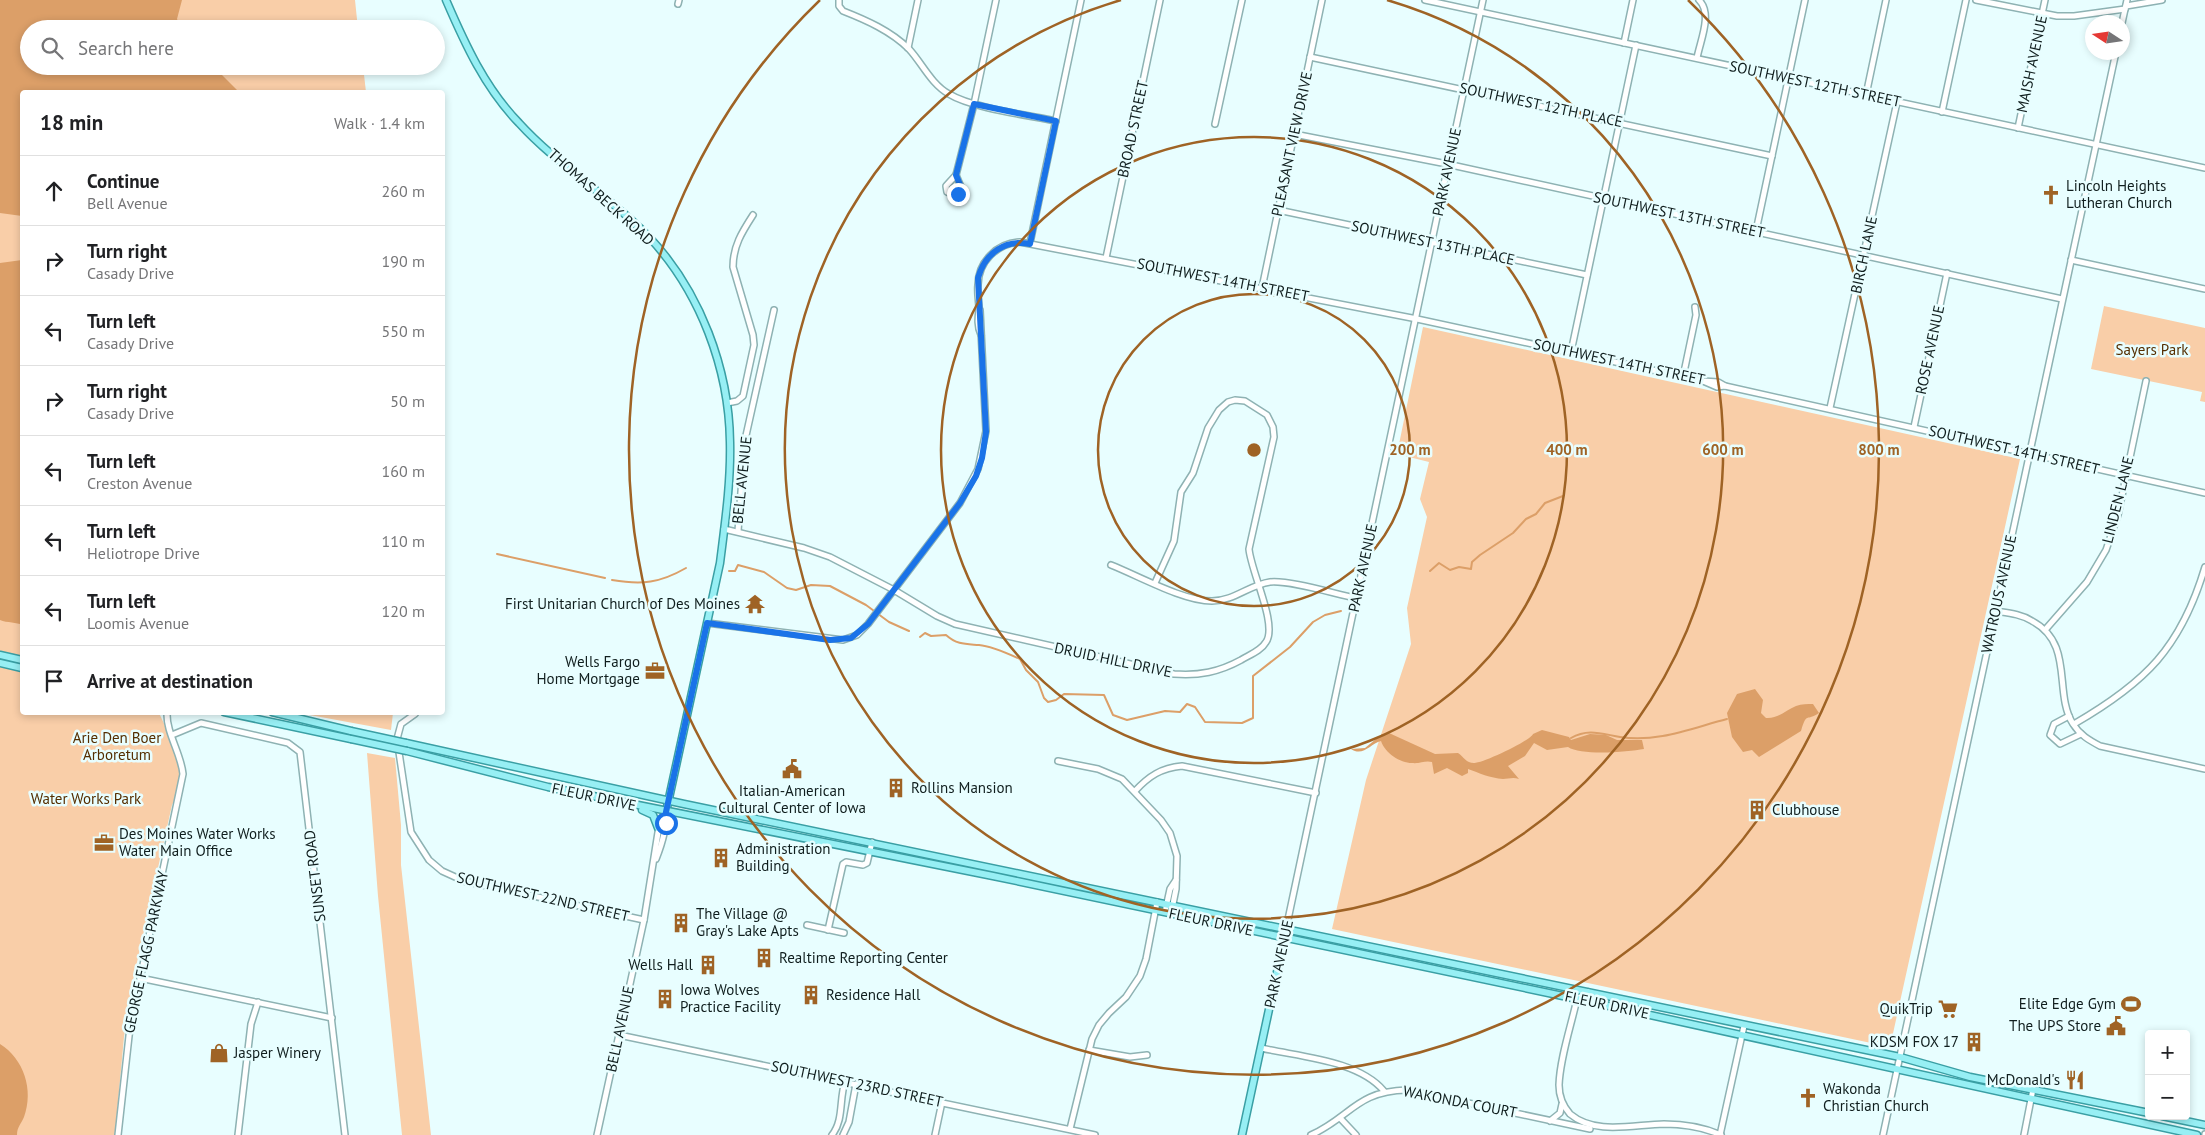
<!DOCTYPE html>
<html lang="en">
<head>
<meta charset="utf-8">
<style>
  body { margin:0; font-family:"PT Sans",sans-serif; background:#f6f6f6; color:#202124 }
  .controls { position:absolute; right:15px; bottom:15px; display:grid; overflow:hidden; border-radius:5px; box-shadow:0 2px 8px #0003 }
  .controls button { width:45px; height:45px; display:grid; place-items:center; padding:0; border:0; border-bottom:1px solid #e0e0e0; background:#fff; color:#202124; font:25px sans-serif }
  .compass { position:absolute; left:2085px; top:15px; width:45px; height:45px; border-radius:50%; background:#fff; box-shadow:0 2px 8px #0003; rotate:282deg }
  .stop { position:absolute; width:15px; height:15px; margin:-11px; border:4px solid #1a73e8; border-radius:50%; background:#fff }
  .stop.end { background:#1a73e8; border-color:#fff; box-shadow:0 1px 5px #0008 }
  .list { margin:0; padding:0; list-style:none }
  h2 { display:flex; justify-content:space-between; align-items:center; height:65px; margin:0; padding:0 20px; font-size:21px }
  h2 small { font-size:16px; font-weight:400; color:#757577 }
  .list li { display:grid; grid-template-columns:32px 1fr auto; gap:15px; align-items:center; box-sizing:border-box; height:70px; padding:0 20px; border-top:1px solid #e0e0e0 }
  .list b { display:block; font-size:19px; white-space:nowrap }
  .list p { margin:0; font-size:16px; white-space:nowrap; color:#757577 }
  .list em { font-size:16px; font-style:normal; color:#757577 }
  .icon { flex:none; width:28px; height:28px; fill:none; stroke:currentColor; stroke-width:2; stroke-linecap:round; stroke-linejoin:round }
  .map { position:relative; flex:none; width:2205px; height:1135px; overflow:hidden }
  .search { position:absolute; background:#fff; box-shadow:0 2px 8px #0003; left:20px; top:20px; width:425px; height:55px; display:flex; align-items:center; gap:12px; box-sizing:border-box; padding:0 18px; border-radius:28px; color:#757577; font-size:19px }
  .panel { position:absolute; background:#fff; box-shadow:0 2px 8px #0003; left:20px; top:90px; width:425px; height:625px; border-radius:5px }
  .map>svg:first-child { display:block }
</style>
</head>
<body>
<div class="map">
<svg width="2205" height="1135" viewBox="0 0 2205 1135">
  <rect width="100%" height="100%" fill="#e8feff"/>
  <g fill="#f9cea8">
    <path d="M0 0H355L358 29H29V66H363L366 92H22V656L0 651Z"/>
    <path d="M2104 306 2205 328V402L2200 401 2202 392 2091 369Z"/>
    <path d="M1423 327 2020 459 1890 1047 1332 929 1366 780 1411 644 1407 608 1427 517 1420 499 1429 462 1397 454Z"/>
    <path d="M0 667 22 672V712L159 713C173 743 190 773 172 805L133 980 124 1037 115 1135H0Z"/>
    <path d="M299 713H393L391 730Z"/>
    <path d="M367 753 395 758 401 825V865L431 1135H402L378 896Z"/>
  </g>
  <g fill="#dc9f68">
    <path d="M0 0H182L177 19 182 29H29V66H213L239 92H22V216L0 213Z"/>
    <path d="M22 260V625C17 622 7 623 0 620V263Z"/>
    <path d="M1755 689 1763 700 1761 713 1766 718C1778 719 1786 710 1796 706 1802 704 1807 704 1813 704L1819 713C1806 722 1807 711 1801 731L1759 757 1752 750 1743 752 1732 737 1727 713 1737 694Z"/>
    <path d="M1542 730 1569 737 1571 740 1590 734 1606 735 1617 740H1642L1644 749C1628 752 1581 756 1568 747L1547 750 1534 743 1525 756 1508 766 1519 779C1513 777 1508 779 1503 779 1490 778 1479 773 1468 769V773L1462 776 1447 768 1434 774 1432 762C1425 760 1420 764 1412 763 1400 763 1385 753 1381 741 1370 744 1363 757 1351 749L1365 748 1382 734 1389 733 1435 754 1458 753C1464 757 1466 763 1474 763 1481 764 1530 741 1533 734Z"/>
    <path d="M0 1044C24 1059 34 1090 24 1117 21 1124 17 1127 17 1135H0Z"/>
  </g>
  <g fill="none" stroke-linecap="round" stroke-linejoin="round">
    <g stroke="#dc9f68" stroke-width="2">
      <path d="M497 554 605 578"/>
      <path d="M729 571H735L738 565 764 572 787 588 796 590 811 585 830 586 866 605 889 622 909 631"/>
      <path d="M1430 571 1439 563 1450 570 1459 567 1471 569 1472 562 1480 555 1513 533 1526 519 1536 514 1545 503 1563 496"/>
      <path d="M612 580C642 585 660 583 686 568"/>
      <path d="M920 637 925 633 931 636 946 635C957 645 966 644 979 645 991 646 1009 654 1020 659L1026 670 1038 682 1044 698 1048 702 1056 700 1064 694 1104 695 1113 715 1127 720 1165 711 1180 712 1187 704 1195 707 1205 722 1242 723 1253 718V676L1290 647 1313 622 1325 615 1341 611"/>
      <path d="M1571 738C1588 728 1602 734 1620 737 1657 743 1692 728 1727 719"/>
    </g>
    <defs>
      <g id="minor">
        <path d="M839 0V6L843 11C866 20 891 31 909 49 922 63 931 84 949 94 972 108 1027 115 1056 121"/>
        <path d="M1425 0 2205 168"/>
        <path d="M1976 0 2057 16H2074L2125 9"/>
        <path d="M678 4 679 0"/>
        <path d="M2126 6 2162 0"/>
        <path d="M2122 23 2127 0"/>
        <path d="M1624 43 1633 0"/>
        <path d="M908 48 918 0"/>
        <path d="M1310 57 1772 156"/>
        <path d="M1697 58C1700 41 1713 14 1699 0"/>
        <path d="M1866 95 1886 0"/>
        <path d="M1942 112 1966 0"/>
        <path d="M1215 124 1242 0"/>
        <path d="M2018 128 2045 0"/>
        <path d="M1294 134 1447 164 2062 299"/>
        <path d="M956 175 974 104 996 0"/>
        <path d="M956 175 961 187 958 194 953 195 947 192 946 186Z"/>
        <path d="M1278 210 1587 275"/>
        <path d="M1756 231 1805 0"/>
        <path d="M1030 243 1081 0"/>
        <path d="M1106 258 1160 0"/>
        <path d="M2071 260 2205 289"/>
        <path d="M1262 288 1322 0"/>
        <path d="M981 335C977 326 978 318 979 309 979 301 977 293 978 285 978 262 997 243 1020 242L1417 319 1703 381 1718 382 1725 386 2205 493"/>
        <path d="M1571 352 1636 45"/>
        <path d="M1683 377 1696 315 1695 307"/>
        <path d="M1703 381 1717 387 1725 386"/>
        <path d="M727 403 737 401 743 396 754 345 753 335 733 267C733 246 742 232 753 215"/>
        <path d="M1830 408 1897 102"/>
        <path d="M1914 427 1947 273"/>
        <path d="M724 529 804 548 830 557 894 590 937 616 955 624 1174 674C1199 676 1219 672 1241 660 1249 655 1261 651 1266 642 1278 625 1251 572 1249 549L1274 437 1273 427 1267 415 1245 401 1235 400 1228 402 1219 410 1208 428 1193 473 1181 492 1174 541 1155 583"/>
        <path d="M738 531 745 440 774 310"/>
        <path d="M1111 565C1139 576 1183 601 1212 601 1234 601 1249 585 1270 582 1290 580 1335 594 1356 598"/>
        <path d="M1995 611C2008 613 2021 614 2032 621 2075 644 2053 692 2073 724 2080 735 2089 740 2100 746L2205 769"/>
        <path d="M707 623 843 640 857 635 868 624 960 503 978 469 986 431 980 310"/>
        <path d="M2045 630 2087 582 2106 550 2118 515 2146 381"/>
        <path d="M415 714 401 724 397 739 411 832 429 860 442 871 464 881 644 920"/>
        <path d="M2069 716 2054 724 2050 735 2060 744 2081 734"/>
        <path d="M2074 724C2145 683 2181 648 2205 567"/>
        <path d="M172 735 201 723 288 743 300 752 345 1135"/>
        <path d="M1058 761 1098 769 1122 779 1161 820 1170 833 1177 856 1176 889 1171 914"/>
        <path d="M1135 791C1149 776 1161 768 1182 766L1316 793"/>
        <path d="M656 859C662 844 667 828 666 812"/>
        <path d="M1165 912 1170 889 1176 880"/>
        <path d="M807 925 844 933"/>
        <path d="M1286 929 1483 0"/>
        <path d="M828 930 843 864 846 862 863 865 867 863 872 842"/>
        <path d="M140 978 332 1018"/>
        <path d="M1588 992 1577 999C1571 1026 1560 1058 1559 1085 1559 1095 1563 1106 1570 1114 1595 1135 1631 1125 1664 1124 1684 1124 1703 1127 1721 1135"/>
        <path d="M619 1035 1095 1135"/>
        <path d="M1261 1048C1300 1057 1358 1060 1384 1091"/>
        <path d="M1089 1050 1130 1057 1147 1055"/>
        <path d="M1340 1118 1356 1135"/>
        <path d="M1550 1121 1560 1113 1562 1104"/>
        <path d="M1070 1129 1092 1039 1099 1025 1109 1013 1126 997 1140 976 1146 959 1157 902"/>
        <path d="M118 1135 130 1027 183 774C181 753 166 733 167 712"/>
        <path d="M238 1135 251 1024 258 1002"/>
        <path d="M597 1135 644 920 660 820 666 812"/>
        <path d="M832 1135C844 1120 839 1099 845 1082"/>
        <path d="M843 1135 849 1122 856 1084"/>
        <path d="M935 1135 942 1102"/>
        <path d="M1311 1135C1351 1117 1356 1091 1407 1090L1590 1129"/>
        <path d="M1720 1135 1744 1026"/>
        <path d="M1883 1135 2116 52"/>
        <path d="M2024 1135 2033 1089"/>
        <path d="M2205 1135V1134"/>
      </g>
      <g id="major">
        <path d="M446 0C465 44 485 88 519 123 558 166 610 196 650 238 700 292 729 368 730 442 731 482 725 523 720 563L666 812"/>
        <path d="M0 655 22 660"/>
        <path d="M0 663 22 668"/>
        <path d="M224 712 351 739"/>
        <path d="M272 712 351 731"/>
        <path d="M406 743 684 804 1900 1057 1970 1077 2149 1113"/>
        <path d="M407 751 548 787 993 876 1577 999 2197 1135"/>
        <path d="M642 810 653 815 658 828"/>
        <path d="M2162 1116 2205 1125"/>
        <path d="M1242 1135 1285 935"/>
      </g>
    </defs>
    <use href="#minor" stroke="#8eb2b3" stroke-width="8"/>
    <use href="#major" stroke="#3a9fa4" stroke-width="9"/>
    <use href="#minor" stroke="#fff" stroke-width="5"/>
    <use href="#major" stroke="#97eff4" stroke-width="6"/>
    <defs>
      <g id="major-bridge">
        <path d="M351 731 406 743"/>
        <path d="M351 739 407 751"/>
      </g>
    </defs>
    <use href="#major-bridge" stroke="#3a9fa4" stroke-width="9" stroke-linecap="butt"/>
    <use href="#major-bridge" stroke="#97eff4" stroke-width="6"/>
  </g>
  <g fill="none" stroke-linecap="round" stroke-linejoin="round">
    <path stroke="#1a73e8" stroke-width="6" d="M666 823V812L707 623 830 640 851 638 868 624 960 503 976 476 982 458 986 432 978 278C985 253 1005 239 1030 244L1056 121 974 104 956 175 961 187 958 194"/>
  </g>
  <g fill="none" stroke="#9f6325" stroke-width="2.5">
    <circle cx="1254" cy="450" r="156"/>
    <circle cx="1254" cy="450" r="313"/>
    <path d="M1387 0A469 469 0 1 1 1121 0"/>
    <path d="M1688 0A625 625 0 1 1 820 0"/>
  </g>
  <defs>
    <symbol id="church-bare" viewBox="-9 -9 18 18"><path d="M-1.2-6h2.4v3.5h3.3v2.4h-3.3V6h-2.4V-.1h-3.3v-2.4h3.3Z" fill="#9f6325" stroke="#e8feff" stroke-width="2.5" paint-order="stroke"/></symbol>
    <symbol id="temple-bare" viewBox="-9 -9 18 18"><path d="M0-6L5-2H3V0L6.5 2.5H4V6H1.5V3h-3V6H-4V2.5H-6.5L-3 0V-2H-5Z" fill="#9f6325" stroke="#e8feff" stroke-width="2.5" paint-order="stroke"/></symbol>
    <symbol id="office-bare" viewBox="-9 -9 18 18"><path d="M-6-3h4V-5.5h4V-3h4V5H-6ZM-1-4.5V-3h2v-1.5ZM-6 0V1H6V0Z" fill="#9f6325" stroke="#e8feff" stroke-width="2.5" paint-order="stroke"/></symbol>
    <symbol id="civic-bare" viewBox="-9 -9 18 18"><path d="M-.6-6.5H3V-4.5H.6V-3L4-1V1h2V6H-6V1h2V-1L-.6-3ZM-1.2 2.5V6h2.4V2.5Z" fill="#9f6325" stroke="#e8feff" stroke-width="2.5" paint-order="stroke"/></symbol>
    <symbol id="building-bare" viewBox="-9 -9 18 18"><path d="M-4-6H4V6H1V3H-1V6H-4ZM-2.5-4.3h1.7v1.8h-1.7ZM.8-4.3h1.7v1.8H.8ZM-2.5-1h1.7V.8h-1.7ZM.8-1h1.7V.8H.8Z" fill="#9f6325" stroke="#e8feff" stroke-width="2.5" paint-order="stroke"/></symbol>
    <symbol id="stadium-bare" viewBox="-9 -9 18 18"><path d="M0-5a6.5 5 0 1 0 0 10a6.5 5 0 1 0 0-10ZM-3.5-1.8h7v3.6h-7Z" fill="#9f6325" stroke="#e8feff" stroke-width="2.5" paint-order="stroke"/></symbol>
    <symbol id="supermarket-bare" viewBox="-9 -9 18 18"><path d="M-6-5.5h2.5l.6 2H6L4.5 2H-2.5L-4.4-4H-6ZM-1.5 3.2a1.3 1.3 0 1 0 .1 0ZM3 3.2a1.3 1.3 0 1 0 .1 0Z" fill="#9f6325" stroke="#e8feff" stroke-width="2.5" paint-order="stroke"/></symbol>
    <symbol id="shop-bare" viewBox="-9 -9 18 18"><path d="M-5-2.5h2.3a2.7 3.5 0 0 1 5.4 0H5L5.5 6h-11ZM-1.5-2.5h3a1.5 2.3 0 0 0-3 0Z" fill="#9f6325" stroke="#e8feff" stroke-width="2.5" paint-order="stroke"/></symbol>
    <symbol id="restaurant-bare" viewBox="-9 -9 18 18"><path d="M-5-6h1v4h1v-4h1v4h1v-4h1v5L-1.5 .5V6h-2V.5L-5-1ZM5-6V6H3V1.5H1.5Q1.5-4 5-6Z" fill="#9f6325" stroke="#e8feff" stroke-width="2.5" paint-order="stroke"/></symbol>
  </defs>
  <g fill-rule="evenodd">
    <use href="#church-bare" x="2037" y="181" width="28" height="28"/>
    <use href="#temple-bare" x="741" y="590" width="28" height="28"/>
    <use href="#office-bare" x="641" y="657" width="28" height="28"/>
    <use href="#civic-bare" x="778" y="755" width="28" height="28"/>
    <use href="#building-bare" x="882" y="774" width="28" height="28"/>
    <use href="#building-bare" x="1743" y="796" width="28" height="28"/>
    <use href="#office-bare" x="90" y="829" width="28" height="28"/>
    <use href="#building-bare" x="707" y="844" width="28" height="28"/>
    <use href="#building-bare" x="667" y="909" width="28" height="28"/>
    <use href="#building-bare" x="750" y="944" width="28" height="28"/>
    <use href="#building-bare" x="694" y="951" width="28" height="28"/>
    <use href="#building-bare" x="797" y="981" width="28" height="28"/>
    <use href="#building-bare" x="651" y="985" width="28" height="28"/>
    <use href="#stadium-bare" x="2117" y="990" width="28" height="28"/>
    <use href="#supermarket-bare" x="1934" y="995" width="28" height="28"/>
    <use href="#civic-bare" x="2102" y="1012" width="28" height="28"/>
    <use href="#building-bare" x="1960" y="1028" width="28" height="28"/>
    <use href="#shop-bare" x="205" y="1039" width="28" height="28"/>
    <use href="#restaurant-bare" x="2061" y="1066" width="28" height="28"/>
    <use href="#church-bare" x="1794" y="1084" width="28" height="28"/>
  </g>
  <g text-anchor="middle" stroke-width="5" stroke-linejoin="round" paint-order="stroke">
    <g font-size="15" fill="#101e1e" stroke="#e8feff">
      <text transform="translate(2032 64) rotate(-78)" y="5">MAISH AVENUE</text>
      <text transform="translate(1815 84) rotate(12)" y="5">SOUTHWEST 12TH STREET</text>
      <text transform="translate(1541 105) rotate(12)" y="5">SOUTHWEST 12TH PLACE</text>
      <text transform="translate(1133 129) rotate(-78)" y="5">BROAD STREET</text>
      <text transform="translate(1292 144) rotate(-78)" y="5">PLEASANT VIEW DRIVE</text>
      <text transform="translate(1447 172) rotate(-78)" y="5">PARK AVENUE</text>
      <text transform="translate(601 197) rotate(42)" y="5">THOMAS BECK ROAD</text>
      <text transform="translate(1679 215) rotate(12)" y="5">SOUTHWEST 13TH STREET</text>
      <text transform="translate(1433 243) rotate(12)" y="5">SOUTHWEST 13TH PLACE</text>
      <text transform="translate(1864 255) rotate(-78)" y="5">BIRCH LANE</text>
      <text transform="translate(1223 280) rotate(11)" y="5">SOUTHWEST 14TH STREET</text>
      <text transform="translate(1930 350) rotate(-78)" y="5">ROSE AVENUE</text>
      <text transform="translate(1619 362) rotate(12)" y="5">SOUTHWEST 14TH STREET</text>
      <text transform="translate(2014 450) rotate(13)" y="5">SOUTHWEST 14TH STREET</text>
      <text transform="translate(742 480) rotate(-84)" y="5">BELL AVENUE</text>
      <text transform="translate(2118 500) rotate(-76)" y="5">LINDEN LANE</text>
      <text transform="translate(1363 568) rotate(-78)" y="5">PARK AVENUE</text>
      <text transform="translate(1999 594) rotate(-78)" y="5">WATROUS AVENUE</text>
      <text transform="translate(1113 660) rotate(12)" y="5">DRUID HILL DRIVE</text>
      <text transform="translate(594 797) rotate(12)" y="5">FLEUR DRIVE</text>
      <text transform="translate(315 876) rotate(-97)" y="5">SUNSET ROAD</text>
      <text transform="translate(543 897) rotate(13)" y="5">SOUTHWEST 22ND STREET</text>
      <text transform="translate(1211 922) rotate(12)" y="5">FLEUR DRIVE</text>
      <text transform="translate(146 952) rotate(-78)" y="5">GEORGE FLAGG PARKWAY</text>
      <text transform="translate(1279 964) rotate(-78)" y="5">PARK AVENUE</text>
      <text transform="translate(1607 1005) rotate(12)" y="5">FLEUR DRIVE</text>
      <text transform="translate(620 1029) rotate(-78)" y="5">BELL AVENUE</text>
      <text transform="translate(857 1084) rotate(12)" y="5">SOUTHWEST 23RD STREET</text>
      <text transform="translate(1460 1102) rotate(11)" y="5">WAKONDA COURT</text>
    </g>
    <g font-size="15" fill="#101e1e" stroke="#e8feff" text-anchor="start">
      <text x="2066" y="191">Lincoln Heights<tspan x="2066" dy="17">Lutheran Church</tspan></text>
      <text x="740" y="609" text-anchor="end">First Unitarian Church of Des Moines</text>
      <text x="640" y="667" text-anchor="end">Wells Fargo<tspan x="640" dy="17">Home Mortgage</tspan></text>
      <text x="911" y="793">Rollins Mansion</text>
      <text x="792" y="796" text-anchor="middle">Italian-American<tspan x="792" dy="17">Cultural Center of Iowa</tspan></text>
      <text x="1772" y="815">Clubhouse</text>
      <text x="119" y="839">Des Moines Water Works<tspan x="119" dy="17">Water Main Office</tspan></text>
      <text x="736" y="854">Administration<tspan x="736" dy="17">Building</tspan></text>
      <text x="696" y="919">The Village @<tspan x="696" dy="17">Gray's Lake Apts</tspan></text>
      <text x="779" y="963">Realtime Reporting Center</text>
      <text x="693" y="970" text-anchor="end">Wells Hall</text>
      <text x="680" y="995">Iowa Wolves<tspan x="680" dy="17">Practice Facility</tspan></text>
      <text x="826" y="1000">Residence Hall</text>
      <text x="2116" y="1009" text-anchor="end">Elite Edge Gym</text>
      <text x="1933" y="1014" text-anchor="end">QuikTrip</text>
      <text x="2101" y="1031" text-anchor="end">The UPS Store</text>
      <text x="1959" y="1047" text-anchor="end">KDSM FOX 17</text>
      <text x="234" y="1058">Jasper Winery</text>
      <text x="2060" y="1085" text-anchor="end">McDonald's</text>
      <text x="1823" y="1094">Wakonda<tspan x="1823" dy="17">Christian Church</tspan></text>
    </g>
    <g font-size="15" fill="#552e00" stroke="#e8feff">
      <text x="2152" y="355">Sayers Park</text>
      <text x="117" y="743">Arie Den Boer<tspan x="117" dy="17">Arboretum</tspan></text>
      <text x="86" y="804">Water Works Park</text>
    </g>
  </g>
  <circle cx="1254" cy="450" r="8" fill="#9f6325" stroke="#e8feff" stroke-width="2.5"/>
  <g font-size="15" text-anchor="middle" font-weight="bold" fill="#9f6325" stroke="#e8feff" stroke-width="5" stroke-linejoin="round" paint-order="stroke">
    <text x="1410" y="455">200 m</text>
    <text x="1567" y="455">400 m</text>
    <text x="1723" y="455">600 m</text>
    <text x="1879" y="455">800 m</text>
  </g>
</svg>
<div class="controls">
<button>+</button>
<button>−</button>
</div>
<svg class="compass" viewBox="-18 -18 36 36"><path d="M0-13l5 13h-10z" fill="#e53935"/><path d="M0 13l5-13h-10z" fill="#757577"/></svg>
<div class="stop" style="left:666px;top:823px"></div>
<div class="stop end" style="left:958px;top:194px"></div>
<div class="search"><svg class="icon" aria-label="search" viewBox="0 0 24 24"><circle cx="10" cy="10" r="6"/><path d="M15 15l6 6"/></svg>Search here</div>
<section class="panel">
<h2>18 min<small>Walk · 1.4 km</small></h2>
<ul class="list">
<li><svg class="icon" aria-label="ahead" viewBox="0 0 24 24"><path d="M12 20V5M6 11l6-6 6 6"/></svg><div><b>Continue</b><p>Bell Avenue</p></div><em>260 m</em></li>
<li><svg class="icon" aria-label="right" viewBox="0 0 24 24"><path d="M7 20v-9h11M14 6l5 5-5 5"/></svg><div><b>Turn right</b><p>Casady Drive</p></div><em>190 m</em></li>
<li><svg class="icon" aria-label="left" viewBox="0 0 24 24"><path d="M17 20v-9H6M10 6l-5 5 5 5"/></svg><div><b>Turn left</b><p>Casady Drive</p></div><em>550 m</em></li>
<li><svg class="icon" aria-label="right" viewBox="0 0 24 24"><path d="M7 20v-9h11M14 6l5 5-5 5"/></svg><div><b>Turn right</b><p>Casady Drive</p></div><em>50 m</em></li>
<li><svg class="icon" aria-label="left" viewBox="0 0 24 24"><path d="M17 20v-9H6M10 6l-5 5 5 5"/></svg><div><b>Turn left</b><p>Creston Avenue</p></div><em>160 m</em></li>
<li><svg class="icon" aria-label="left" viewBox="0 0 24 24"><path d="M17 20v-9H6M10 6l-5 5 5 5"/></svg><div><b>Turn left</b><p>Heliotrope Drive</p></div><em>110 m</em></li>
<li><svg class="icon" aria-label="left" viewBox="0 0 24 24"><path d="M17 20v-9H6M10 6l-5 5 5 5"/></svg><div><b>Turn left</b><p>Loomis Avenue</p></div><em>120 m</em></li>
<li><svg class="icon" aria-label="arrive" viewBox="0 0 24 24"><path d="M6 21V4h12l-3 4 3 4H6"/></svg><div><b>Arrive at destination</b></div></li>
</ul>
</section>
</div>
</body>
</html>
